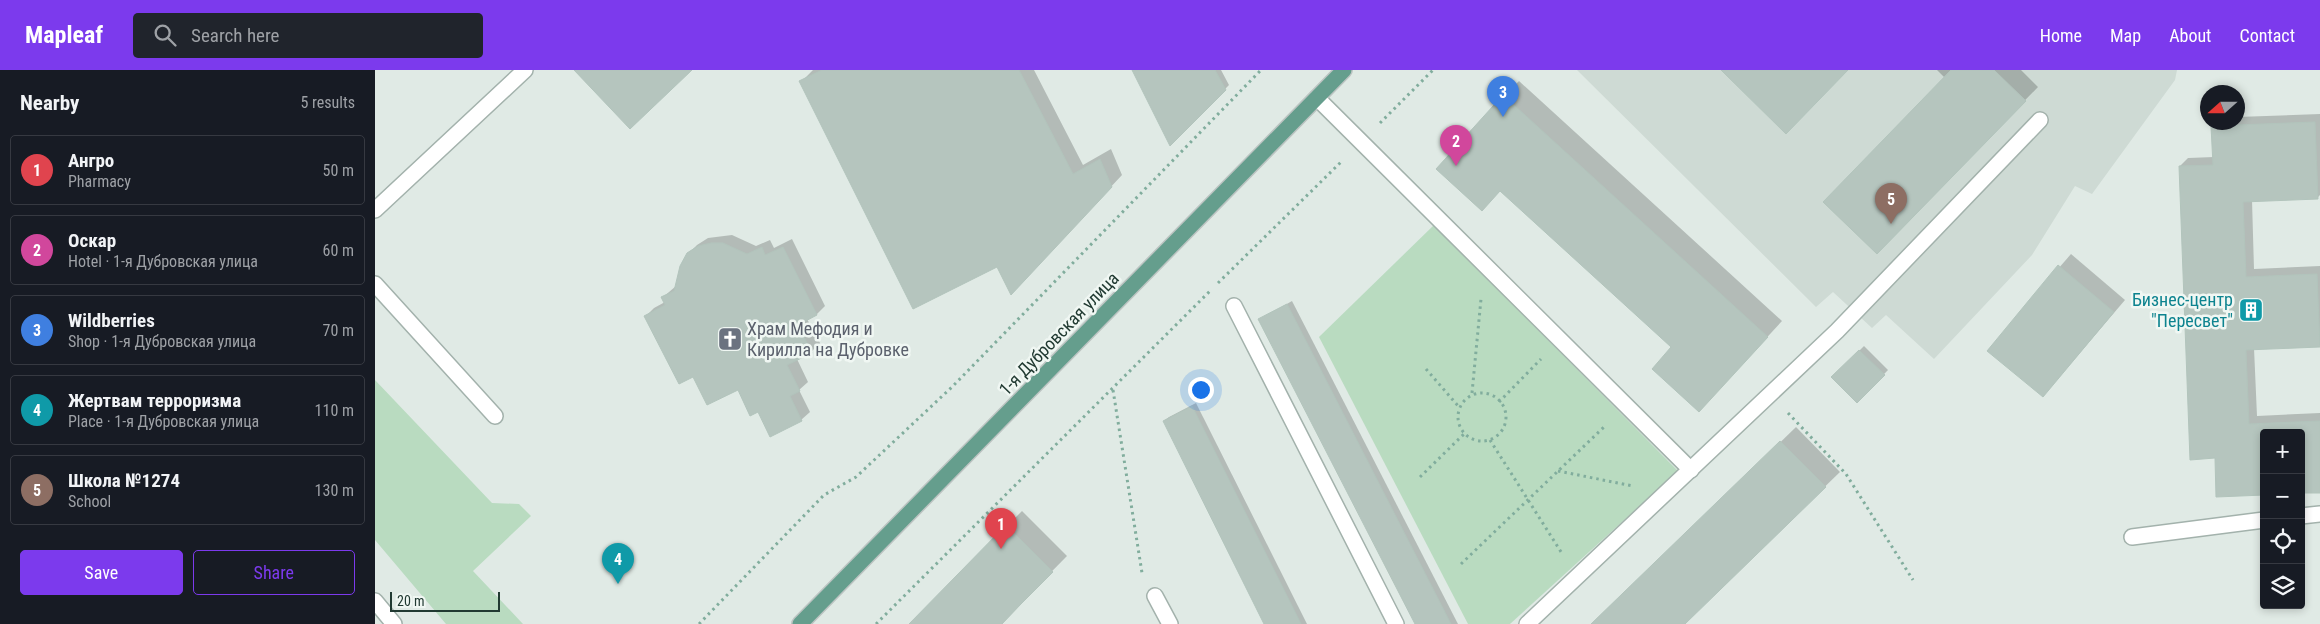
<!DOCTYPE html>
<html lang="en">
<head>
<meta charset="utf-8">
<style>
  body { margin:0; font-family:"Roboto Condensed",sans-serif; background:#20242c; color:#f1f3f6 }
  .controls { position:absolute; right:15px; bottom:15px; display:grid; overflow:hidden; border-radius:5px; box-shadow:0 2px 8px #0003 }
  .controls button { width:45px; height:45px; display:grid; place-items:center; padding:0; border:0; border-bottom:1px solid #363941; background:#171b24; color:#f1f3f6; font:25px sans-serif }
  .compass { position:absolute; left:1825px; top:15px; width:45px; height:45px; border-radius:50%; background:#171b24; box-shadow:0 2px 8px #0003; rotate:249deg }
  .scale { position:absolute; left:15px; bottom:12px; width:110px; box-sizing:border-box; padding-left:5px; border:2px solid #213a32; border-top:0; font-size:14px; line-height:18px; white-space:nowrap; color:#213a32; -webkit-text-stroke:4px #f0f7f3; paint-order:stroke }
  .you { position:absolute; left:825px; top:319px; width:18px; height:18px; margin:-12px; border:4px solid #fff; border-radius:50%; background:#1a73e8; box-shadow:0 0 0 8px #1a73e833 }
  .badge { display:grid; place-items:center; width:32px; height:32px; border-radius:50%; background:#7c3aed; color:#fff; font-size:16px; font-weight:700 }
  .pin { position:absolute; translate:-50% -41px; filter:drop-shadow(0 1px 2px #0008) }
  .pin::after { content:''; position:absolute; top:26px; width:18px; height:15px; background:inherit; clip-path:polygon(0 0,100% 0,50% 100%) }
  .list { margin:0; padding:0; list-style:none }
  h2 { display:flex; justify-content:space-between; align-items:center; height:65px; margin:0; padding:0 20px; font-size:21px }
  h2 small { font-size:16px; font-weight:400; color:#9ea1a6 }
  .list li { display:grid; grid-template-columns:32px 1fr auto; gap:15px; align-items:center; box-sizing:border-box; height:70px; margin:0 10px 10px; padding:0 10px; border:1px solid #363941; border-radius:5px }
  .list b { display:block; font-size:19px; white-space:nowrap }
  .list p { margin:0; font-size:16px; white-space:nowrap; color:#9ea1a6 }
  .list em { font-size:16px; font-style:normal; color:#9ea1a6 }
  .actions { display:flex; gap:10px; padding:15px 20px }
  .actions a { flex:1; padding:11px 0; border:1px solid #7c3aed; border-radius:5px; text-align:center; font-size:18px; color:#7c3aed }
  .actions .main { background:#7c3aed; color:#fff }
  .icon { flex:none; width:28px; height:28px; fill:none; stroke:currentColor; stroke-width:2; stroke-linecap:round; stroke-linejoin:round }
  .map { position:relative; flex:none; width:1945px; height:554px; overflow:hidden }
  header { display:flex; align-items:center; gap:30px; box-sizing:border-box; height:70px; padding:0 25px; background:#7c3aed; color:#fff }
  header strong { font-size:24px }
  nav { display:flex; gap:28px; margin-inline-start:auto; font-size:18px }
  .search { width:350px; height:45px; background:#20242c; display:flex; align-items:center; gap:12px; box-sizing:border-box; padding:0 18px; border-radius:5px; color:#9ea1a6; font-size:19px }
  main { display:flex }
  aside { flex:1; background:#171b24 }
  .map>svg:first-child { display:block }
</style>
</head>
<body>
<header>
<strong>Mapleaf</strong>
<div class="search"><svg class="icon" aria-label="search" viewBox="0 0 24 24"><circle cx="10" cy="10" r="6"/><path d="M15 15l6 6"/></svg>Search here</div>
<nav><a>Home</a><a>Map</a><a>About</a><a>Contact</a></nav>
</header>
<main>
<aside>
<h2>Nearby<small>5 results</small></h2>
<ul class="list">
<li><span class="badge" style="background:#e0444e">1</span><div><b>Ангро</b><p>Pharmacy</p></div><em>50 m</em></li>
<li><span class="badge" style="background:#d1479c">2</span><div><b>Оскар</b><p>Hotel · 1-я Дубровская улица</p></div><em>60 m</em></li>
<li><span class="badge" style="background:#3f7fe0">3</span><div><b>Wildberries</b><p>Shop · 1-я Дубровская улица</p></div><em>70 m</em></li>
<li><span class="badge" style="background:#0f9aa8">4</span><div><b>Жертвам терроризма</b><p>Place · 1-я Дубровская улица</p></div><em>110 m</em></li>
<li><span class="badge" style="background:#8d6e63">5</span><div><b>Школа №1274</b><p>School</p></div><em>130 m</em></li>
</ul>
<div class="actions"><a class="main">Save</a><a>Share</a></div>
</aside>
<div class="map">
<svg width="1945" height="554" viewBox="0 0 1945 554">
  <rect width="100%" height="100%" fill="#e0eae5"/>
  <path fill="#cedad4" d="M1202 0H1802L1800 10 1717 124 1700 116 1657 185 1559 289 1511 245 1497 258 1458 222 1441 237Z"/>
  <g fill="#b9dbc0">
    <path d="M1059 155 1303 401 1135 554H1093L944 267Z"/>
    <path d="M0 310 117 433 144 434 156 446 98 501 148 554H71L0 470Z"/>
  </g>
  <g fill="#0003">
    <path d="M438 0H659L708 95 736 79 747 105 646 213 623 196 426 12Z"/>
    <path d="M758 0H846L854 15 796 74Z"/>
    <path d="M1562 0H1646L1663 17 1502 182 1570 8Z"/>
    <path d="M1144 11 1407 251 1324 341 1298 277 1126 120 1129 26Z"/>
    <path d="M1945 44V125L1942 128 1877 130 1879 199 1945 196V275L1879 278 1882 346 1945 343V421L1926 363H1889L1841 387 1805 96 1813 88 1839 87 1837 56 1841 52H1862V47Z"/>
    <path d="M357 165 381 176 395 170 399 178 417 169 450 236 442 244 432 249 445 273 436 282 422 289 433 312 424 320 435 342 426 350 384 340 363 318 319 305 271 246 279 238 290 232 287 228 301 216 313 184 322 175 333 168Z"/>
    <path d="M1696 184 1750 230 1668 326 1613 280Z"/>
    <path d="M917 231 1083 554H1041L885 249Z"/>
    <path d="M1489 276 1513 300 1482 332 1458 307Z"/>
    <path d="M821 333 932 554H891L789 351 794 347Z"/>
    <path d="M1421 357 1465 402 1308 554H1217Z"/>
    <path d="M647 441 692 486 625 554H536Z"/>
  </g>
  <g fill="#b5c5be" stroke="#b2c4bc">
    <path d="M199 0H317L255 59Z"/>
    <path d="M447 0H644L698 104 725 89 737 117 636 225 622 197 538 239 424 11Z"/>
    <path d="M757 0H840L851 20 795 76Z"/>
    <path d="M1346 0H1473L1411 64Z"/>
    <path d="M1576 0H1619L1651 31 1502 184 1448 132Z"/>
    <path d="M1128 25 1393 267 1324 342 1277 299 1296 277 1125 121 1107 141 1061 99Z"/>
    <path d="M1940 52 1943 129 1868 132 1871 207 1942 204 1945 277 1871 280 1874 354 1945 351V423H1926V363H1889V425L1841 427 1840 388 1815 390 1804 96 1838 95 1836 56Z"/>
    <path d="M336 173H348L372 184 387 177 390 185 408 177 442 245 423 255 437 283 412 295 425 321 415 326 427 351 395 367 383 342 375 346 363 320 332 335 318 307 304 314 269 246 290 235 286 227 299 221 305 196 312 183 323 176Z"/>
    <path d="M1683 195 1739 242 1668 327 1612 281Z"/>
    <path d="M912 234 1076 554H1040L883 249Z"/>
    <path d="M1484 280 1510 305 1482 333 1456 307Z"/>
    <path d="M817 336 926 554H889L788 351Z"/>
    <path d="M1405 371 1451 417 1310 554H1216Z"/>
    <path d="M631 455 678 502 646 534 627 554H534Z"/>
  </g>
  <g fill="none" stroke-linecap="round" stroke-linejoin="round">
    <defs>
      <g id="minor">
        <path d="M942 28 1316 400"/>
        <path d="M0 140 150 0"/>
        <path d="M0 214 120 346"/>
        <path d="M859 236 1021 554"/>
        <path d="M1926 446 1945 444"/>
        <path d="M1757 467 1889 450"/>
        <path d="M780 526 795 554"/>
        <path d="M0 531 19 554"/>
        <path d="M1152 554 1462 261 1665 50"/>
      </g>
      <path id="major" d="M425 554 969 0"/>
    </defs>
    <use href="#minor" stroke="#a3b2ac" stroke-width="18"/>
    <use href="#major" stroke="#bcc4c2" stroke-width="18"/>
    <g stroke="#81ad9d" stroke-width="3" stroke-dasharray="2.5 4" stroke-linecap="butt">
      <path d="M1005 53 1058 0"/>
      <path d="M843 213 967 91"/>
      <path d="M1051 299 1084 337"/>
      <path d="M738 320 767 503"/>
      <path d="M1097 323 1106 229"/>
      <circle cx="1107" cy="347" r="24"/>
      <path d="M1124 332 1166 289"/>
      <path d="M1413 343 1471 404 1538 510"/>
      <path d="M1115 370 1188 485"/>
      <path d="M1183 401 1258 416"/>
      <path d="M1045 407 1090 363"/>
      <path d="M1086 494 1231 355"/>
      <path d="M324 554 449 425 481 407 578 316 886 0"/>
      <path d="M501 554 835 221"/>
    </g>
    <use href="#minor" stroke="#fff" stroke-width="15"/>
    <use href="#major" stroke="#659e8d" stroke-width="15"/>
  </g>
  <defs>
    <symbol id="building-square" viewBox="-11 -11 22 22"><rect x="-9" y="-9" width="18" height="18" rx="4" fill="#0f9aa8" stroke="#f0f7f3"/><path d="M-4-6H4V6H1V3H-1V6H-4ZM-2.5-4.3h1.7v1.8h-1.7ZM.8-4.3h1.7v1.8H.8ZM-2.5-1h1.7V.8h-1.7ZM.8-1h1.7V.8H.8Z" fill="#fff"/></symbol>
    <symbol id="church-square" viewBox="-11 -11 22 22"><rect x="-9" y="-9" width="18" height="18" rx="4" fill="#6b7280" stroke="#f0f7f3"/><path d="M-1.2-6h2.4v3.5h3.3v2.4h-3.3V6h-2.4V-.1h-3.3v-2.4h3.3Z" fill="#fff"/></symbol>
  </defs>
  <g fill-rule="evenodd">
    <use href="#building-square" x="1862" y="226" width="28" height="28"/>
    <use href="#church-square" x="341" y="255" width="28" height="28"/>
  </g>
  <g text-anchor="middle" stroke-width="5" stroke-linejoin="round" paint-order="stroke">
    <g font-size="18" fill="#0d838f" stroke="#f0f7f3" text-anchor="end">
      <text x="1858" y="236">Бизнес-центр<tspan x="1858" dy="21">"Пересвет"</tspan></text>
    </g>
    <g font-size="18" fill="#5b616d" stroke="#f0f7f3" text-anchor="start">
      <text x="372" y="265">Храм Мефодия и<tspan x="372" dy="21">Кирилла на Дубровке</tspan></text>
    </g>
    <g font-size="18" fill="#213a32" stroke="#f0f7f3">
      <text transform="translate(684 264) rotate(-46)" y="6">1-я Дубровская улица</text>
    </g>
  </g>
</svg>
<div class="controls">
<button>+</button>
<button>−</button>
<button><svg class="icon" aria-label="locate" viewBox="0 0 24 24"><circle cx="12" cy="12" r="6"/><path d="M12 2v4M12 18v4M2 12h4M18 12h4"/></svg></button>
<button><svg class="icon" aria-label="layers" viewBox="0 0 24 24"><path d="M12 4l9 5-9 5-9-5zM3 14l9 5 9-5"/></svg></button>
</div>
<svg class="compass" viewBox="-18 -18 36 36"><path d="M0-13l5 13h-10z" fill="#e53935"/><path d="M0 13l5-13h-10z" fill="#9ea1a6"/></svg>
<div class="scale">20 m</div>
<div class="you"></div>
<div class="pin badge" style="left:626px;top:479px;background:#e0444e">1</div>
<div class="pin badge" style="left:1081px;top:96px;background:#d1479c">2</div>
<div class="pin badge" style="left:1128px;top:47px;background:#3f7fe0">3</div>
<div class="pin badge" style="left:243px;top:514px;background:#0f9aa8">4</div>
<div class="pin badge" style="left:1516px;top:154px;background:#8d6e63">5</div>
</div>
</main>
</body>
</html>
